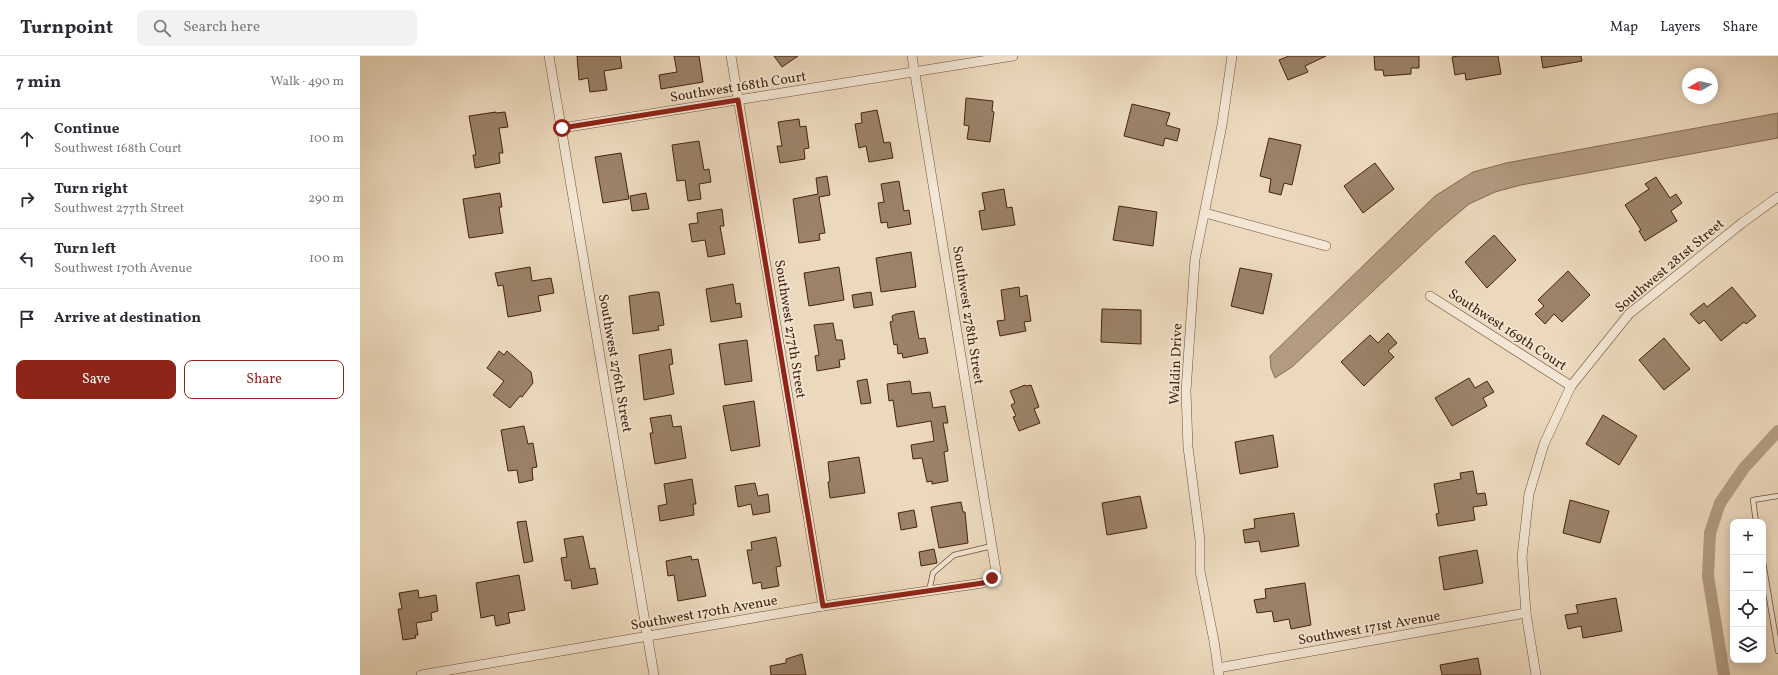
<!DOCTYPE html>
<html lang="en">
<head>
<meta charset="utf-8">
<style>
  body { margin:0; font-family:Vollkorn,serif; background:#f2f2f3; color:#2b2b33 }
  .controls { position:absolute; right:12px; bottom:12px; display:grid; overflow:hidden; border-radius:8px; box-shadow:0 2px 10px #0003 }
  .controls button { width:36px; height:36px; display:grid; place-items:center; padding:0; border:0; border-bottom:1px solid #e1e1e2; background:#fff; color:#2b2b33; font:20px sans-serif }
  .compass { position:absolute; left:1322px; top:12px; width:36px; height:36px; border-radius:50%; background:#fff; box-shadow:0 2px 10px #0003; rotate:261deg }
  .stop { position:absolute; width:12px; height:12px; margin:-9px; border:3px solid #8f2418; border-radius:50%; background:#fff }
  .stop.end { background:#8f2418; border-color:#fff; box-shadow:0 1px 4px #0008 }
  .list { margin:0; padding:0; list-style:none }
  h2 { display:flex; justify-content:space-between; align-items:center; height:52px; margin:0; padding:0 16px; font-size:17px }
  h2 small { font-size:13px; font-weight:400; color:#7c7c81 }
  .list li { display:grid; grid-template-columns:26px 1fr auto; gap:12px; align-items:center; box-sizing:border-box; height:60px; padding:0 16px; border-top:1px solid #e1e1e2 }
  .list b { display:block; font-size:15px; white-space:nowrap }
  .list p { margin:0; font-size:13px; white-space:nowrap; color:#7c7c81 }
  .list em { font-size:13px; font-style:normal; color:#7c7c81 }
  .actions { display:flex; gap:8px; padding:12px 16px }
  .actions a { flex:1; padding:9px 0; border:1px solid #8f2418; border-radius:8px; text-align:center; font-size:14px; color:#8f2418 }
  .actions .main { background:#8f2418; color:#fff }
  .icon { flex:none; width:22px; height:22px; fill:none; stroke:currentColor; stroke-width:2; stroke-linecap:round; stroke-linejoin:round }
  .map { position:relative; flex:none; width:1418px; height:619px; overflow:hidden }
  header { display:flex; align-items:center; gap:24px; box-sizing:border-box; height:56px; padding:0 20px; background:#fff; border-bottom:1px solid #e1e1e2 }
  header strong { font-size:19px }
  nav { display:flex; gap:22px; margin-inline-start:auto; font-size:14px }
  .search { width:280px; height:36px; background:#f2f2f3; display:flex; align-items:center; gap:10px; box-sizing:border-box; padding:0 14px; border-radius:8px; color:#7c7c81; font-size:15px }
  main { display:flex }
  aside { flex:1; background:#fff }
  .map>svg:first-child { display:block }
</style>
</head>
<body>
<header>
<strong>Turnpoint</strong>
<div class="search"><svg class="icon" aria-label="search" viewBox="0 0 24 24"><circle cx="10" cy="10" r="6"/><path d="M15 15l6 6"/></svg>Search here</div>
<nav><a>Map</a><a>Layers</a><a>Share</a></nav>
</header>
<main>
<aside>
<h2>7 min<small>Walk · 490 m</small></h2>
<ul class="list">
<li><svg class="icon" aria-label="ahead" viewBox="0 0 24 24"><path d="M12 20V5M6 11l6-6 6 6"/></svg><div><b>Continue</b><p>Southwest 168th Court</p></div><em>100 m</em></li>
<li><svg class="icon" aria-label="right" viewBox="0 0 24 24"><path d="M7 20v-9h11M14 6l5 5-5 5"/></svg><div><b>Turn right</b><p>Southwest 277th Street</p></div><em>290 m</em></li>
<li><svg class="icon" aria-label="left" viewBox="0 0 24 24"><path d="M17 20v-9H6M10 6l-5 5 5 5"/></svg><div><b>Turn left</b><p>Southwest 170th Avenue</p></div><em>100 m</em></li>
<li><svg class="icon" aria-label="arrive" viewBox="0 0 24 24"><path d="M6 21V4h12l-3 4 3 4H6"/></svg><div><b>Arrive at destination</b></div></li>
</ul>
<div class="actions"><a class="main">Save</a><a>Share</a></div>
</aside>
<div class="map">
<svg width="1418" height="619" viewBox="0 0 1418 619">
  <rect width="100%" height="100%" fill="#ecd9bd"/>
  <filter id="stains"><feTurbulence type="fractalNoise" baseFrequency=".005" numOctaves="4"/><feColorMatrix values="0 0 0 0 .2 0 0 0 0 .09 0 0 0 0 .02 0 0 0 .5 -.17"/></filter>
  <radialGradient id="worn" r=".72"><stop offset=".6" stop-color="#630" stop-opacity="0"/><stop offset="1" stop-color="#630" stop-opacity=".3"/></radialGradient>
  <path fill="#b39b81" stroke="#876b53" d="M1418 57V82L1161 129 1135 136 1109 148 1076 176 932 311 915 322 911 312 910 300 1075 140 1113 116 1146 107Z"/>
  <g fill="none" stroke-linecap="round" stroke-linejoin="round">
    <path stroke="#b39b81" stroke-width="12" d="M1364 619 1348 520 1350 477 1360 447 1384 412 1418 375"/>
  </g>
  <g fill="#9b8269" stroke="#44240d">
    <path d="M217 0H260L262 12 244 15 247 34 230 36 228 22 219 24Z"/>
    <path d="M314 0H339L343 26 301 33 299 19 317 16Z"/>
    <path d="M414 0H438L422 11Z"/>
    <path d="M929 0H966L945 10 948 16 928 24 919 4Z"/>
    <path d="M1014 0H1059V12H1051V18L1024 20 1023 14H1015Z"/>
    <path d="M1099 0H1138L1141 18 1106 24 1105 17 1095 19 1092 1Z"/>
    <path d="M1181 0H1221L1222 5 1183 12Z"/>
    <path d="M606 42 633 45 632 55 634 56 630 86 607 83 609 70 604 69Z"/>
    <path d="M772 48 810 57 806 69 820 73 817 85 805 82 803 90 764 80Z"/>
    <path d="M517 54 524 87 530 86 533 102 509 106 506 90 499 92 495 68 502 67 501 57Z"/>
    <path d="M136 56V57L145 56 148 71 139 72 143 97H139L140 107 115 112 113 99H116L109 60Z"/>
    <path d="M439 63 440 71 446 70 449 92 444 93 445 103 420 107 417 90H422L418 66Z"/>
    <path d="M909 82 941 89 932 129 924 127 921 139 909 136 911 123 900 120Z"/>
    <path d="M339 85 344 114 349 113 351 126 339 128 341 143 328 145 325 124 317 125 312 89Z"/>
    <path d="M261 97 269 143 243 147 235 101Z"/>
    <path d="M1015 107 1034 133 1003 157 984 130Z"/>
    <path d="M467 120 470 139 459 141 465 177 459 178 460 184 439 187 433 143 458 138 456 122Z"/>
    <path d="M1296 121 1310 142 1316 138 1322 147 1311 155 1317 165 1285 185 1279 175 1281 174 1265 149 1289 133 1285 128Z"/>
    <path d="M539 125 544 155 549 154 551 168 528 172 527 166 521 167 518 147 524 146 521 128Z"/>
    <path d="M644 133 647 152 652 151 655 169 622 174 619 155 625 154 622 137Z"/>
    <path d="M140 137 142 151H139L143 177 109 182 103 143Z"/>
    <path d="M286 137 289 153 272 155 270 140Z"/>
    <path d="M759 150 797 156 793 190 753 184Z"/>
    <path d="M362 153 364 170H360L365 198 348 201 345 184 332 186 329 168 338 167 337 157Z"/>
    <path d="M1134 179 1156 204 1127 232 1105 206Z"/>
    <path d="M551 196 556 231 521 236 516 202Z"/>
    <path d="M170 211 172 225 191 222 194 237 178 240 181 255 148 261 143 229 138 230 135 217Z"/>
    <path d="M479 211 484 244 449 250 444 217Z"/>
    <path d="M880 212 912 218 903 258 871 250Z"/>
    <path d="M1208 215 1230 239 1202 266 1194 258 1185 268 1175 258 1184 250 1178 244Z"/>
    <path d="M373 228 376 248 380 247 382 261 351 266 346 233Z"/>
    <path d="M659 231 660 241 667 239 671 265 664 266 666 275 640 280 637 265 645 264 641 234Z"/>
    <path d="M1372 231 1396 260 1386 268 1384 266 1361 285 1344 264 1339 268 1330 258 1344 247 1347 251Z"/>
    <path d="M293 236H299L304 269 298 270 299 274 273 278 269 240Z"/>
    <path d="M511 236 513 249 494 252 492 239Z"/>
    <path d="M742 253 781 254V288L741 286Z"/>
    <path d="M554 255 559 283 565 282 568 297 543 302 542 297 538 298 537 288 534 289 530 266 533 265 532 260 536 258Z"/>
    <path d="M473 267 476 284H482L485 303 479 304 480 311 457 315 455 300 459 299 454 269Z"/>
    <path d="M1028 277 1037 287 1028 295 1034 301 1004 330 981 306 1010 279 1018 287Z"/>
    <path d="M1304 282 1330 313 1304 334 1279 304Z"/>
    <path d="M387 284 392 325 365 329 359 288Z"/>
    <path d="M311 293 313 308 309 309 314 338 284 344 279 299Z"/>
    <path d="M139 295 144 299 147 295 171 316 173 327 162 341 160 340 150 352 133 339 144 325 127 312Z"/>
    <path d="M1109 322 1115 332 1127 325 1134 336 1123 342 1127 350 1092 370 1075 342Z"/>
    <path d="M507 323 511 347 501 348 497 325Z"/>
    <path d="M550 325 552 338 570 336 573 352 585 350 588 367H583L588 395 584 396 588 425 572 428V425L567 426 562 402 553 403 551 389 574 385 571 365 537 371 533 344 529 345 527 328Z"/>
    <path d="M665 329 666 330 671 329 679 351 674 353 680 367 659 375 653 361 656 360 651 349 655 347 650 335Z"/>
    <path d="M394 345 400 390 371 395 363 350Z"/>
    <path d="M311 359 313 371 321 370 326 402 295 408 290 377H293L290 362Z"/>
    <path d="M1243 359 1277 380 1259 409 1226 388Z"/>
    <path d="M164 370 168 388 173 387 177 411 172 412 173 424 159 427 157 414 148 415 141 374Z"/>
    <path d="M913 379 918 411 880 418 875 386Z"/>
    <path d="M499 401 505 437 470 442 468 426 470 425 468 406Z"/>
    <path d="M1113 415 1117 438 1125 437 1127 449 1113 451 1115 464 1078 470 1076 458 1079 457 1074 428 1101 423 1100 417Z"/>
    <path d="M332 423 336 448H333L334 459 300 465 298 450 307 448 304 428Z"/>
    <path d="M395 427 398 440 408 438 410 456 393 459 391 448 378 451 375 430Z"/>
    <path d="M780 440 787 472 747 479 742 447Z"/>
    <path d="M1210 444 1249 455 1240 487 1203 477Z"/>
    <path d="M601 446 603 456H605L608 487 579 492 571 451Z"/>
    <path d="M554 454 557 471 541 474 538 457Z"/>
    <path d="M934 457 939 490 901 496 899 485 885 487 883 474 895 472 894 463Z"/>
    <path d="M166 465 173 505 164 507 157 466Z"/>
    <path d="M223 480 230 513 235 512 238 528 212 533 211 524 205 525 201 502 207 501 204 483Z"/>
    <path d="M416 481 421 510 416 511 419 530 402 533 401 526 393 528 387 494H392L391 486Z"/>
    <path d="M574 493 577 507 561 510 559 496Z"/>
    <path d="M1117 494 1123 527 1084 534 1079 501Z"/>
    <path d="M331 500 332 504 338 503 346 540 318 545 314 519 308 520 306 505Z"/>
    <path d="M159 519 165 554 148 557 150 567 136 570 134 559 121 562 116 527Z"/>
    <path d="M945 527 951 569 931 573 929 563 914 566 912 555 897 557 894 544 906 542 905 533Z"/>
    <path d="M58 534 59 542 76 539 78 555 71 557 72 564 56 567 58 579H55L56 582 43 584 38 553H42L39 537Z"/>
    <path d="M1256 542 1262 575 1223 582 1221 570 1208 573 1205 559 1218 557 1216 549Z"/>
    <path d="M442 598 446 619H411L410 610 426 607V603Z"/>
    <path d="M1118 602 1121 619H1082L1080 609Z"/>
  </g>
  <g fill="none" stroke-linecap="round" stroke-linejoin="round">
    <defs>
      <g id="service">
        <path d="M1396 466 1393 444 1418 440"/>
        <path d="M1403 506 1418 595"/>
        <path d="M569 535 573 517 594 499 632 490"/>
      </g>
      <g id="minor">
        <path d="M189 0 294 619"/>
        <path d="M371 0 463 550"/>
        <path d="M202 72 653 0"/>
        <path d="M845 157 966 190"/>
        <path d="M1070 240 1211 330"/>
        <path d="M858 612 1166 557"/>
        <path d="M61 619 463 550 623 527 632 522 636 515 552 0"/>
        <path d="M859 619 854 585 840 515V484L828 391 826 335 835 203 862 69 872 0"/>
        <path d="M1176 619 1166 557 1162 501 1169 438 1184 388 1211 330 1269 258 1382 167 1418 141"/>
      </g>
    </defs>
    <use href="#service" stroke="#6e5139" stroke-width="6"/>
    <use href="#minor" stroke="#6e5139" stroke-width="10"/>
    <use href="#service" stroke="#f3e6d4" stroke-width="4.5"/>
    <use href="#minor" stroke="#f3e6d4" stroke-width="9"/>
  </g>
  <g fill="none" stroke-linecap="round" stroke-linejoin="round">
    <path stroke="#8f2418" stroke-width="5" d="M202 72 378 44 463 550 623 527 632 522"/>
  </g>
  <g text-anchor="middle" stroke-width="3.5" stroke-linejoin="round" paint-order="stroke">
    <g font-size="14" fill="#44240d" stroke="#f3e6d4">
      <text transform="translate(378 30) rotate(-9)" y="5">Southwest 168th Court</text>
      <text transform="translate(1309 209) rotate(-40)" y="5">Southwest 281st Street</text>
      <text transform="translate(609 259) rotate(81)" y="5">Southwest 278th Street</text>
      <text transform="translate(431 273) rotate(81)" y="5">Southwest 277th Street</text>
      <text transform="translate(1148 273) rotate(33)" y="5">Southwest 169th Court</text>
      <text transform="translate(256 307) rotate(80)" y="5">Southwest 276th Street</text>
      <text transform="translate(815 308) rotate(-88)" y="5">Waldin Drive</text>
      <text transform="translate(344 556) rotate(-10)" y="5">Southwest 170th Avenue</text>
      <text transform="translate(1009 571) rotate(-10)" y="5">Southwest 171st Avenue</text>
    </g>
  </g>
  <rect width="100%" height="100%" filter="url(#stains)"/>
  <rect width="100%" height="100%" fill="url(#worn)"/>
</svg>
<div class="controls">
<button>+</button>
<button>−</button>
<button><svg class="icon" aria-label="locate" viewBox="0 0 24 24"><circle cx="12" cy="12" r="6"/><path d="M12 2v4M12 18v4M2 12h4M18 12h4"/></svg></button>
<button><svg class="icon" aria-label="layers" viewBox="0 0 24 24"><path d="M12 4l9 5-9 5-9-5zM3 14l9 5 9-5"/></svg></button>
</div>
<svg class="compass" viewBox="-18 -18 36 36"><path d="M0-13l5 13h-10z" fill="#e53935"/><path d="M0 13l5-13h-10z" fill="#7c7c81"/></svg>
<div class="stop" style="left:202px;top:72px"></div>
<div class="stop end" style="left:632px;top:522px"></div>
</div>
</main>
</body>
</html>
